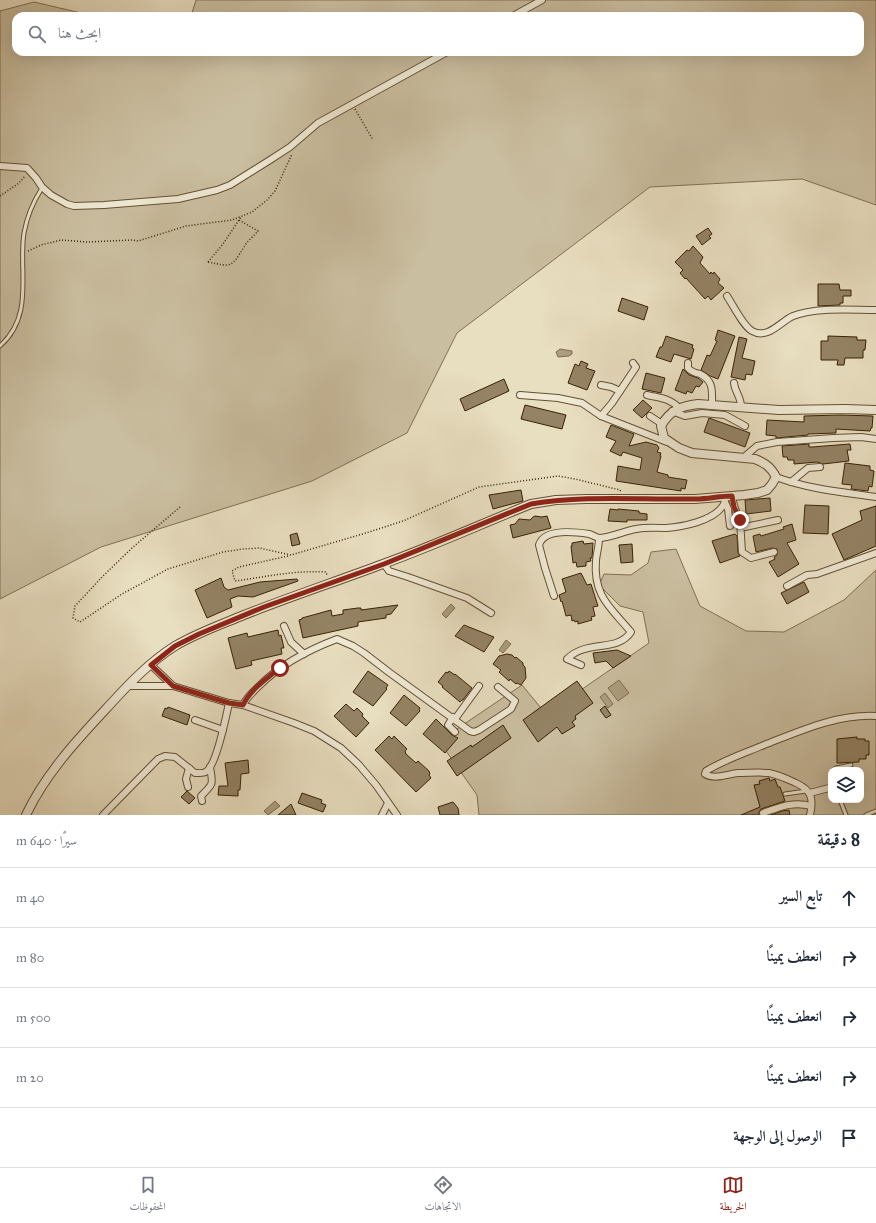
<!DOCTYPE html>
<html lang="ar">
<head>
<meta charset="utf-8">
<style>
  body { margin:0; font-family:"IM FELL Great Primer",Amiri,serif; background:#f6f6f7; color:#1f2937; direction:rtl }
  .controls { position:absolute; right:12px; bottom:12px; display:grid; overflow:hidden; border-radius:8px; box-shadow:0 4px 16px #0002 }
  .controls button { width:36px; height:36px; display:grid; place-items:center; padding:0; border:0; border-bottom:1px solid #e0e1e3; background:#fff; color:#1f2937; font:20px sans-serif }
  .stop { position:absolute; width:12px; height:12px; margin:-9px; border:3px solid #8f2418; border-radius:50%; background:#fff }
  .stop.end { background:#8f2418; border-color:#fff; box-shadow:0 1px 4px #0008 }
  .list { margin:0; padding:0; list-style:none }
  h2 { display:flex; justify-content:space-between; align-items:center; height:52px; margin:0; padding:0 16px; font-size:17px }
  h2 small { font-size:13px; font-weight:400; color:#747a83 }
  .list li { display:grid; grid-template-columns:26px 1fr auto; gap:12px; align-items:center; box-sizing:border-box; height:60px; padding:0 16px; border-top:1px solid #e0e1e3 }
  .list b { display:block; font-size:15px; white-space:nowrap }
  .list em { font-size:13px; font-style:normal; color:#747a83 }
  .icon { flex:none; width:22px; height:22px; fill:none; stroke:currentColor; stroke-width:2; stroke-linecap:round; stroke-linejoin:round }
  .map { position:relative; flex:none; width:876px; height:815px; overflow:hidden; direction:ltr }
  .search { position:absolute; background:#fff; box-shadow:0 4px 16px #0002; left:12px; right:12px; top:12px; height:44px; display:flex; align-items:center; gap:10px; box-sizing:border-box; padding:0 14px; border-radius:12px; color:#747a83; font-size:15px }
  .sheet { height:352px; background:#fff }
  nav { display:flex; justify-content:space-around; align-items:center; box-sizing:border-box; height:56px; border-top:1px solid #e0e1e3; background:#fff; font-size:11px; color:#747a83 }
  nav a { display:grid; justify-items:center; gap:2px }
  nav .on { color:#8f2418 }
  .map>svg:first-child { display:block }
</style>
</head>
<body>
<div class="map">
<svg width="876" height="815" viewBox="0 0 876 815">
  <rect width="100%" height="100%" fill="#e8dec0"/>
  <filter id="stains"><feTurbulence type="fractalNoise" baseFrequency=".005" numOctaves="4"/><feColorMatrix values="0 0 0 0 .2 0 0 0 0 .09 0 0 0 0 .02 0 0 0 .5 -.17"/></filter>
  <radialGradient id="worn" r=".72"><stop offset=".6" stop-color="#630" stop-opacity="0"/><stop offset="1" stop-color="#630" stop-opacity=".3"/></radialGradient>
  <g fill="#cabea0" stroke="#817052" fill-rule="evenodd">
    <path d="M196 0H876V205L802 179 650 187 457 333 407 433 312 481 101 547 0 599V11L34 2 94 16H16V52H860V16H191Z"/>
    <path d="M676 549 700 606 746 631 784 632 844 600 876 570V815H479L477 795 439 741 522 685 546 714 649 643 643 612 620 606 599 585 604 574 631 575 648 563 651 552ZM831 770H861V800H831Z"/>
  </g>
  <g fill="#ac9e80" stroke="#7e6c4e">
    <path d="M560 349 572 351V354L569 356 558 357 556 352Z"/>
    <path d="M451 604 455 608 446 618 442 614Z"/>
    <path d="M506 640 511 644 503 653 499 650Z"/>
    <path d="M619 680 629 693 618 701 608 688Z"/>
    <path d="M605 693 613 704 608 708 600 697Z"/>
    <path d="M275 801 280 806 268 815 264 811Z"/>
  </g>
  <g fill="#948365" stroke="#382103">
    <path d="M708 228 712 234 709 236 711 238 702 245 696 236Z"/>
    <path d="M693 246 703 257 700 263 710 274 711 272 713 274 714 272 720 279 718 283 724 288 711 300 708 296 705 299 686 278 685 279 680 273 683 270 675 262 687 250 689 251Z"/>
    <path d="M818 284H839L840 290H851V296H843V303H840V305L818 306Z"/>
    <path d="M622 298 648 307 644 320 618 311Z"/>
    <path d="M718 330 735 336 718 379 710 376 701 370 707 355 710 356 717 341 715 340Z"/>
    <path d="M666 336 693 345 692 348 694 349 691 359 674 354 671 362 656 357 660 347H662Z"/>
    <path d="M828 336 857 337V340H866L865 350H863V358H845L844 365H837L838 360H821V341H828Z"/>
    <path d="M739 337 747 339 742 358 755 361 752 375 746 374 745 380 731 377Z"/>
    <path d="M581 361 588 364 586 368 595 371 587 390 568 383 575 364 579 366Z"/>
    <path d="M683 369 689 375 698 378 703 382 699 387 696 386 692 393 687 391 686 394 675 390Z"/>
    <path d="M646 373 665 378 661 393 642 389Z"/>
    <path d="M504 379 509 391 465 411 460 399Z"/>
    <path d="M643 400 652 408 642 418 633 410Z"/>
    <path d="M525 405 566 415 562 429 521 419Z"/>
    <path d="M840 415 873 416 872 428H871L870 431 836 429V433L808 434V435L776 438V436L766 435 767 420 804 422V416Z"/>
    <path d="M709 418 750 433 745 447 704 432Z"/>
    <path d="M611 425 634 434 629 446 646 442 657 445 659 448 657 452 661 453 660 456H661L657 472 668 475V477L687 480 685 489 681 488V491L616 481 618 466 640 470 642 458 623 452 621 456 610 451 616 441 606 437Z"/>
    <path d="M809 444V447H812L850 444 851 450H847L849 461 823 464 817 462 794 464V460H788L787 457H783L782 446Z"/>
    <path d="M845 463 870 466V470L874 471 872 487 869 486 868 491 851 489 852 485 842 484Z"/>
    <path d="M521 490 523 501 493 509 489 495Z"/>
    <path d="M770 498 771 511 746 514 745 500Z"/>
    <path d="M805 505 829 506 828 534 803 533Z"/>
    <path d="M876 506V546L844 560 832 534 862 520 860 511Z"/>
    <path d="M610 509 618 510V509L639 511V513L647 514V520H627V522L608 521Z"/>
    <path d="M535 516 542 517 547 516 551 528 513 538 510 525 515 524 519 519 530 520 533 517Z"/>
    <path d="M792 524 796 540 787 543 799 564 778 577 769 562 775 559 774 557 777 555V549L772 548 756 552 753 536 760 534 761 536 784 529 783 527Z"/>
    <path d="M297 533 300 544 292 546 290 535Z"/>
    <path d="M735 534 737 536 738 553 740 556 720 563 712 541Z"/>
    <path d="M583 541 584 544 593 543 592 558H590L591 561 586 562V566L577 567 576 562 573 563 571 546H572V543Z"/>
    <path d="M632 544 633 562 621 563 619 545Z"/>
    <path d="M581 573 587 585 591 584 598 606 593 607 595 616 591 617 592 620 578 624V621L575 622 574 620 572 621 571 615 566 616 562 601 561 602 559 595 566 592 562 579Z"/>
    <path d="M221 578 224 587 228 590 260 582 297 579 298 581 253 597 238 596 230 599 232 607 207 618 195 590Z"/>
    <path d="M804 582 809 592 787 604 781 593Z"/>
    <path d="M398 605 391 614 386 615V618L358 622V626L303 638 299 620 302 619V618L331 610 332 616 343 614V610L358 608H361V610Z"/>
    <path d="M464 625 494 637 484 652 455 636Z"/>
    <path d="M278 630 279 636 281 635 284 648H281L282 654 251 661 252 665 236 669 228 638 247 633 248 637Z"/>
    <path d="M617 650 631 656 613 668 606 661 595 663 593 653Z"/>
    <path d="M507 654 512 655 515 658 516 657 523 663V665L525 667 526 678 521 685 517 683 516 684 510 679 509 681 499 672 501 670 493 664 499 656Z"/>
    <path d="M368 671 388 685 386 688 387 689 373 706 353 692Z"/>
    <path d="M449 671 455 675V674L472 688 463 700H462L460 702 442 687 443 686 438 682 446 672 448 673Z"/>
    <path d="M577 681 593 703 575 716 576 719 572 722 575 726 562 734 557 727 538 742 523 720Z"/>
    <path d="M404 695 420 708 419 710 420 711 406 726 390 713Z"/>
    <path d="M346 704 354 711 357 708 363 714 362 716 369 723 356 737 334 716Z"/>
    <path d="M605 706 611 715 606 718 600 710Z"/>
    <path d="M168 707 190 715 187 725 162 716 165 708 167 709Z"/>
    <path d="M436 719 452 735 458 738 445 753 423 734Z"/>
    <path d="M503 725 511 738 457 776 447 761 471 745 472 747Z"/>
    <path d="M389 736 392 739 394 736 407 749 405 751 406 754 416 763 418 761 429 771 430 774 429 775 431 778 416 792 375 750Z"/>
    <path d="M857 737V739H865V741H869V755H866V759H859V762L837 763V739Z"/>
    <path d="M248 760 249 773 241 774 240 790H238V796L218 795 219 786H228L225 763Z"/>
    <path d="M769 778 770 781 775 779 778 787H780L785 801 761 809 759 812V815H741L760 807 754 785 760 784 759 781Z"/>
    <path d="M187 791 195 798 189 804 181 797Z"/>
    <path d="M302 793 322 800 321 803 326 805 323 812 298 803Z"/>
    <path d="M453 802 458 808 459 815H440L438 807Z"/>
    <path d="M291 804 296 815H278Z"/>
    <path d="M789 810 790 815H771L782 811Z"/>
  </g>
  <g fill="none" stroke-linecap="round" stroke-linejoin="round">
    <defs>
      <g id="service">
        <path d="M0 346C35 315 18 271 24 233 27 216 33 202 42 188"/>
        <path d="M833 770 836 768 851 765"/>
        <path d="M785 794 806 791"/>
        <path d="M840 800 846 815"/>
        <path d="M866 815 876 811"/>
      </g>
      <g id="minor">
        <path d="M513 16 542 0"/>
        <path d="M0 166 27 168 36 178 42 187 51 195 67 204 74 206 104 205 178 199 217 190 230 185 270 160 290 147 318 123 447 52"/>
        <path d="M727 296C733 305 743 326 752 331 768 340 781 321 793 316 816 307 851 310 876 310"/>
        <path d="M688 363V368C691 372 695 373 700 374 714 381 712 391 712 405"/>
        <path d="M734 383C735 393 741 396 741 407"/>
        <path d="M620 391 636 367 633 363"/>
        <path d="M520 395 558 398 582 403 601 416 667 442"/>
        <path d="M647 395C660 398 670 398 679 408"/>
        <path d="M672 411 685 416 702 413 725 415 745 426"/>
        <path d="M601 416 612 403 620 391 611 387 601 385"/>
        <path d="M650 416 662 424"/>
        <path d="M743 458 757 446 777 442 833 438 861 437 876 439"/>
        <path d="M776 477C808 489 842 492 876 497"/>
        <path d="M791 482 808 468 820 467"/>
        <path d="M732 496C734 508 737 518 745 527L778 520"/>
        <path d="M725 502 728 509 730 526"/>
        <path d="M740 520 742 552 751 558 774 552"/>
        <path d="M384 564 389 571 408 577 467 598 491 613"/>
        <path d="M787 586 807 575 817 574 876 553"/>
        <path d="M554 596 545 568 539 545C544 528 576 532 589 534 593 535 596 538 600 538 613 537 624 531 636 529 646 527 656 528 666 528 682 527 712 521 722 507 725 504 725 500 725 496"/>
        <path d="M284 626 291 642 304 654"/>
        <path d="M151 665 173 686"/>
        <path d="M581 665 567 659C587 639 617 653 631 632 610 607 593 596 596 560 597 552 599 546 599 538"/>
        <path d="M127 686H173L229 703 243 705 294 723 314 731 341 748 359 765 376 785 397 815"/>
        <path d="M243 705C247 697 253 692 259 686 281 664 308 650 337 639L353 646 364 653 390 673 408 686 470 731 474 732 479 730 511 709 515 701 498 687"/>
        <path d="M453 717 448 725 455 732"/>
        <path d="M455 719 479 686"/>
        <path d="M195 720 223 730"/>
        <path d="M188 787 186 779 189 768"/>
        <path d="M810 793 829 788H831"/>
        <path d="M202 801 201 796C214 783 213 785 210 767"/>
        <path d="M763 813C780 807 793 801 811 806"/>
        <path d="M103 815 158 759 165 756 175 757 195 773C199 773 204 774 207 771 217 763 226 717 229 703"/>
        <path d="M382 815 388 803"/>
        <path d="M810 815C814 798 811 790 796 783 787 779 779 775 769 773 760 772 748 773 738 773 728 774 715 780 705 774L706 771C724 760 745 753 764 745 800 731 837 714 876 716"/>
      </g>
      <path id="tertiary" d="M26 815C45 775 75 742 105 710 126 687 148 663 175 646 195 634 217 626 239 617 286 598 335 582 383 564 433 546 481 524 531 504L556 500 586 499H695L744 495 758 493 767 490 772 484 776 477C771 467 765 463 755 459L692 453 679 448 664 438 661 426C670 410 681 406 698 404L779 410 845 409 876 410"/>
    </defs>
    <use href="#service" stroke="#645032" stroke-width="5"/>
    <use href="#minor" stroke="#645032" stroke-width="8"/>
    <use href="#tertiary" stroke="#645032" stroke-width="10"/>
    <g stroke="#382103" stroke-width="1.5" stroke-dasharray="1 2" stroke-linecap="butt">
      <path d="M355 109 373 140"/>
      <path d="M0 196 19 183 25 176"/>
      <path d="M28 251 41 245 61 240 87 242 132 240 138 241 186 226 232 220 252 212 267 200 275 191 292 154"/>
      <path d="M208 262C232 267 231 268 244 247 247 241 254 236 258 231L239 220"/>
      <path d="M208 262 223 244 241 217"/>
      <path d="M180 507 132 548 103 576 75 606 73 618 80 622 122 594 168 569 223 552 243 549 259 548 291 555 366 533 403 521 479 487 558 476 575 479 620 490 621 492"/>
      <path d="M288 556 239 567 232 571 235 581C265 577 295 570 326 572L327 575"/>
    </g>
    <use href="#service" stroke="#f0ead6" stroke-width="3"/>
    <use href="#minor" stroke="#f0ead6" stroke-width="6"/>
    <use href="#tertiary" stroke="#f0ead6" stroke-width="8"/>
  </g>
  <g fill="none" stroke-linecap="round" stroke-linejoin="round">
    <path stroke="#8f2418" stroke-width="5" d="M280 668C267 678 250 690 243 705L229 703 173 686 151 665 175 646 199 634 264 607 384 564 531 504C585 495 640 500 696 499 708 499 720 496 732 496L734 507 740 520"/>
  </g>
  <rect width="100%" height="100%" filter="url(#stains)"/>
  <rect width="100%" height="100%" fill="url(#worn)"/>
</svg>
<div class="controls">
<button><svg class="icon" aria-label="layers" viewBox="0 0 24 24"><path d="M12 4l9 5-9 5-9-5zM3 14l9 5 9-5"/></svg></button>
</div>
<div class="stop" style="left:280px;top:668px"></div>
<div class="stop end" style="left:740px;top:520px"></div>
<div class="search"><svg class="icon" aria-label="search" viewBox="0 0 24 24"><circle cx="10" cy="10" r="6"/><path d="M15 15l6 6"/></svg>ابحث هنا</div>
</div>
<section class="sheet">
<h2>8 دقيقة<small>سيرًا · 640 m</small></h2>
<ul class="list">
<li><svg class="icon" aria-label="ahead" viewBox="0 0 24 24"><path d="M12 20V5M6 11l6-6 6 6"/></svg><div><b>تابع السير</b></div><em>40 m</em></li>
<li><svg class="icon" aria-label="right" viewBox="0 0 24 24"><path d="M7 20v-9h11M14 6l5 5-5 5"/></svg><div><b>انعطف يمينًا</b></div><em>80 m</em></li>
<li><svg class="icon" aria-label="right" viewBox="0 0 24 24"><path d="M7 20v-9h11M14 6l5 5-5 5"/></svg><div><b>انعطف يمينًا</b></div><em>500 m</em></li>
<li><svg class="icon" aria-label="right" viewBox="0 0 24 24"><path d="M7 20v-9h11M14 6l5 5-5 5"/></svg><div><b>انعطف يمينًا</b></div><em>20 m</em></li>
<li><svg class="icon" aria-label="arrive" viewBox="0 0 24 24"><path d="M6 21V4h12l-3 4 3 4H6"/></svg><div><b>الوصول إلى الوجهة</b></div></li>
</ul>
</section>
<nav>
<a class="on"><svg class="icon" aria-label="map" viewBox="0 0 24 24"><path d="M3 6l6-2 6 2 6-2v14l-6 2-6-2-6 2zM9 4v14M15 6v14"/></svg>الخريطة</a>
<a><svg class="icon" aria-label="directions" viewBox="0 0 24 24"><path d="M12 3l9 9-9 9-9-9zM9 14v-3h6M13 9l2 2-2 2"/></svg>الاتجاهات</a>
<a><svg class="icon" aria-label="saved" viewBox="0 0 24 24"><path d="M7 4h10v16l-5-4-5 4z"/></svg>المحفوظات</a>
</nav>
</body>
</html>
